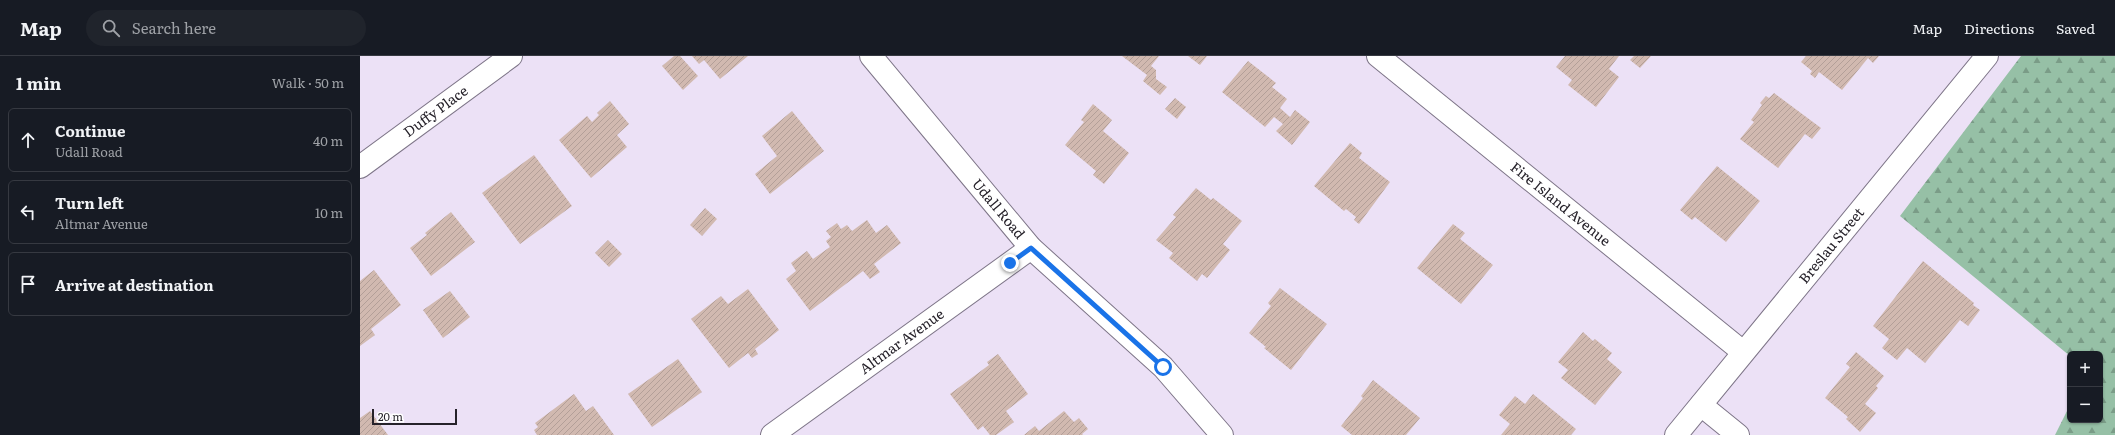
<!DOCTYPE html>
<html lang="en">
<head>
<meta charset="utf-8">
<style>
  body { margin:0; font-family:Literata,serif; background:#20242c; color:#f1f3f6 }
  .controls { position:absolute; right:12px; bottom:12px; display:grid; overflow:hidden; border-radius:6px; box-shadow:0 1px 3px #0004 }
  .controls button { width:36px; height:36px; display:grid; place-items:center; padding:0; border:0; border-bottom:1px solid #363941; background:#171b24; color:#f1f3f6; font:20px sans-serif }
  .scale { position:absolute; left:12px; bottom:10px; width:85px; box-sizing:border-box; padding-left:4px; border:2px solid #26222a; border-top:0; font-size:11px; line-height:14px; white-space:nowrap; color:#26222a; -webkit-text-stroke:3px #fff; paint-order:stroke }
  .stop { position:absolute; width:12px; height:12px; margin:-9px; border:3px solid #1a73e8; border-radius:50%; background:#fff }
  .stop.end { background:#1a73e8; border-color:#fff; box-shadow:0 1px 4px #0008 }
  .list { margin:0; padding:0; list-style:none }
  h2 { display:flex; justify-content:space-between; align-items:center; height:52px; margin:0; padding:0 16px; font-size:17px }
  h2 small { font-size:13px; font-weight:400; color:#9ea1a6 }
  .list li { display:grid; grid-template-columns:26px 1fr auto; gap:12px; align-items:center; box-sizing:border-box; height:64px; margin:0 8px 8px; padding:0 8px; border:1px solid #363941; border-radius:6px }
  .list b { display:block; font-size:15px; white-space:nowrap }
  .list p { margin:0; font-size:13px; white-space:nowrap; color:#9ea1a6 }
  .list em { font-size:13px; font-style:normal; color:#9ea1a6 }
  .icon { flex:none; width:22px; height:22px; fill:none; stroke:currentColor; stroke-width:2; stroke-linecap:round; stroke-linejoin:round }
  .map { position:relative; flex:none; width:1755px; height:379px; overflow:hidden }
  header { display:flex; align-items:center; gap:24px; box-sizing:border-box; height:56px; padding:0 20px; background:#171b24; border-bottom:1px solid #363941 }
  header strong { font-size:19px }
  nav { display:flex; gap:22px; margin-inline-start:auto; font-size:14px }
  .search { width:280px; height:36px; background:#20242c; display:flex; align-items:center; gap:10px; box-sizing:border-box; padding:0 14px; border-radius:22px; color:#9ea1a6; font-size:15px }
  main { display:flex }
  aside { flex:1; background:#171b24 }
  .map>svg:first-child { display:block }
</style>
</head>
<body>
<header>
<strong>Map</strong>
<div class="search"><svg class="icon" aria-label="search" viewBox="0 0 24 24"><circle cx="10" cy="10" r="6"/><path d="M15 15l6 6"/></svg>Search here</div>
<nav><a>Map</a><a>Directions</a><a>Saved</a></nav>
</header>
<main>
<aside>
<h2>1 min<small>Walk · 50 m</small></h2>
<ul class="list">
<li><svg class="icon" aria-label="ahead" viewBox="0 0 24 24"><path d="M12 20V5M6 11l6-6 6 6"/></svg><div><b>Continue</b><p>Udall Road</p></div><em>40 m</em></li>
<li><svg class="icon" aria-label="left" viewBox="0 0 24 24"><path d="M17 20v-9H6M10 6l-5 5 5 5"/></svg><div><b>Turn left</b><p>Altmar Avenue</p></div><em>10 m</em></li>
<li><svg class="icon" aria-label="arrive" viewBox="0 0 24 24"><path d="M6 21V4h12l-3 4 3 4H6"/></svg><div><b>Arrive at destination</b></div></li>
</ul>
</aside>
<div class="map">
<svg width="1755" height="379" viewBox="0 0 1755 379">
  <defs>
    <pattern id="forest-firs" width="22" height="20" patternUnits="userSpaceOnUse"><rect width="22" height="20" fill="#96c0a6"/><path d="M5 1l3.5 6h-7zM16 11l3.5 6h-7z" fill="#7a9c87"/></pattern>
    <pattern id="building-hatch" width="6" height="6" patternUnits="userSpaceOnUse"><rect width="6" height="6" fill="#d1b9b0"/><path d="M-1 1l2-2M0 6l6-6M5 7l2-2" fill="none" stroke="#b39f98"/></pattern>
  </defs>
  <rect width="100%" height="100%" fill="#ece1f6"/>
  <path fill="url(#forest-firs)" d="M1661 0H1755V379H1695L1710 349V364H1740V298H1710V300L1540 160Z"/>
  <g fill="url(#building-hatch)">
    <path d="M314 0H320L338 20 323 34 302 10Z"/>
    <path d="M332 0H388L360 23 344 4 339 8Z"/>
    <path d="M762 0H799L791 10 796 14V23L807 31 800 39 783 25 787 19Z"/>
    <path d="M828 0H847L840 9Z"/>
    <path d="M1205 0H1259L1249 13 1259 21 1236 51 1208 29 1212 24 1196 11Z"/>
    <path d="M1274 0H1291L1280 12 1270 4Z"/>
    <path d="M1446 0H1519L1513 7 1508 2 1482 34 1459 16 1455 22 1450 18 1452 15 1441 6Z"/>
    <path d="M888 5 916 27 912 31 927 43 920 52 930 61 935 54 950 66 932 89 916 75 923 68 914 61 905 71 862 36Z"/>
    <path d="M1414 37 1461 72 1452 83 1445 78 1418 112 1380 83 1394 66 1391 64 1402 49 1400 47 1406 40 1409 42Z"/>
    <path d="M815 42 826 51 817 63 805 53Z"/>
    <path d="M250 45 269 68 257 79 267 91 231 122 199 84 227 60 232 66 239 59 237 57Z"/>
    <path d="M733 48 752 64 743 75 769 97 744 128 733 119 736 115 705 89 724 66 721 64Z"/>
    <path d="M432 55 464 95 410 138 395 118 417 100 402 80Z"/>
    <path d="M990 87 1002 97 999 102 1030 126 999 168 994 164 996 161 986 153 984 155 954 130Z"/>
    <path d="M174 99 212 150 160 188 122 137Z"/>
    <path d="M1357 110 1400 145 1366 186 1335 161 1332 164 1320 154Z"/>
    <path d="M836 132 851 144 853 142 882 165 863 188 870 194 847 222 842 218 837 225 809 202 813 197 796 184 816 161 813 159Z"/>
    <path d="M345 152 357 163 342 180 330 169Z"/>
    <path d="M91 156 115 186 71 220 50 192 67 179 65 177Z"/>
    <path d="M507 164 516 177 527 169 541 187 514 208 520 216 510 223 503 215 450 255 426 223 436 215 431 207 447 195 453 203 470 191 466 185 471 181 466 175 477 167 481 173 487 169 492 175Z"/>
    <path d="M1093 168 1105 177 1100 183 1133 209 1101 248 1057 212Z"/>
    <path d="M248 184 262 198 249 211 235 197Z"/>
    <path d="M1563 205 1614 247 1613 249 1620 254 1608 270 1600 264 1565 307 1547 292 1537 304 1522 292 1529 283 1513 270Z"/>
    <path d="M14 214 41 249 11 273 15 279 0 290V225Z"/>
    <path d="M920 232 967 268 931 314 904 292 906 291 889 277 911 250 908 247Z"/>
    <path d="M388 233 419 274 395 293 398 298 392 302 388 297 369 312 331 263 361 240 368 248Z"/>
    <path d="M90 235 110 261 83 282 63 254Z"/>
    <path d="M1223 276 1233 285 1235 283 1252 297 1247 303 1262 316 1235 349 1201 322 1208 314 1198 306Z"/>
    <path d="M1496 296 1524 320 1516 330 1518 332 1505 348 1516 357 1500 376 1486 363 1488 361 1465 342 1490 311 1486 308Z"/>
    <path d="M638 298 668 338 646 355 654 366 636 379H630L623 370 618 374 590 338 629 309 627 306Z"/>
    <path d="M318 303 342 336 292 371 268 338Z"/>
    <path d="M1013 324 1060 362 1046 379H992L981 370 1003 342 1001 340Z"/>
    <path d="M214 338 226 355 233 350 254 379H177L174 374 178 371 175 367Z"/>
    <path d="M1173 338 1216 373 1211 379H1141L1150 368 1139 359 1155 340 1165 348Z"/>
    <path d="M10 355 28 379H0V362Z"/>
    <path d="M704 355 714 366 719 362 728 373 722 378 723 379H664L675 370 679 375Z"/>
  </g>
  <g fill="none" stroke-linecap="round" stroke-linejoin="round">
    <defs>
      <g id="minor">
        <path id="s1" d="M1018 0 1383 296"/>
        <path id="s2" d="M0 111 151 0"/>
        <path d="M1341 349 1378 379"/>
        <path id="s3" d="M412 379 671 192"/>
        <path id="s4" d="M1316 379 1627 0"/>
      </g>
      <g id="tertiary">
        <path id="s5" d="M511 0 671 192 803 311 862 379"/>
      </g>
    </defs>
    <use href="#minor" stroke="#7e7588" stroke-width="24"/>
    <use href="#tertiary" stroke="#7e7588" stroke-width="24"/>
    <use href="#minor" stroke="#fff" stroke-width="22"/>
    <use href="#tertiary" stroke="#fff" stroke-width="22"/>
  </g>
  <g fill="none" stroke-linecap="round" stroke-linejoin="round">
    <path stroke="#1a73e8" stroke-width="5" d="M650 207 671 192 803 311"/>
  </g>
  <g text-anchor="middle" stroke-width="3" stroke-linejoin="round" paint-order="stroke">
    <g font-size="14" fill="#26222a" stroke="#fff">
      <text dy="5" stroke="none"><textPath href="#s2" startOffset="94">Duffy Place</textPath></text>
      <text dy="5" stroke="none"><textPath href="#s1" startOffset="235">Fire Island Avenue</textPath></text>
      <text dy="5" stroke="none"><textPath href="#s5" startOffset="199">Udall Road</textPath></text>
      <text dy="5" stroke="none"><textPath href="#s4" startOffset="245">Breslau Street</textPath></text>
      <text dy="5" stroke="none"><textPath href="#s3" startOffset="160">Altmar Avenue</textPath></text>
    </g>
  </g>
</svg>
<div class="controls">
<button>+</button>
<button>−</button>
</div>
<div class="scale">20 m</div>
<div class="stop" style="left:803px;top:311px"></div>
<div class="stop end" style="left:650px;top:207px"></div>
</div>
</main>
</body>
</html>
